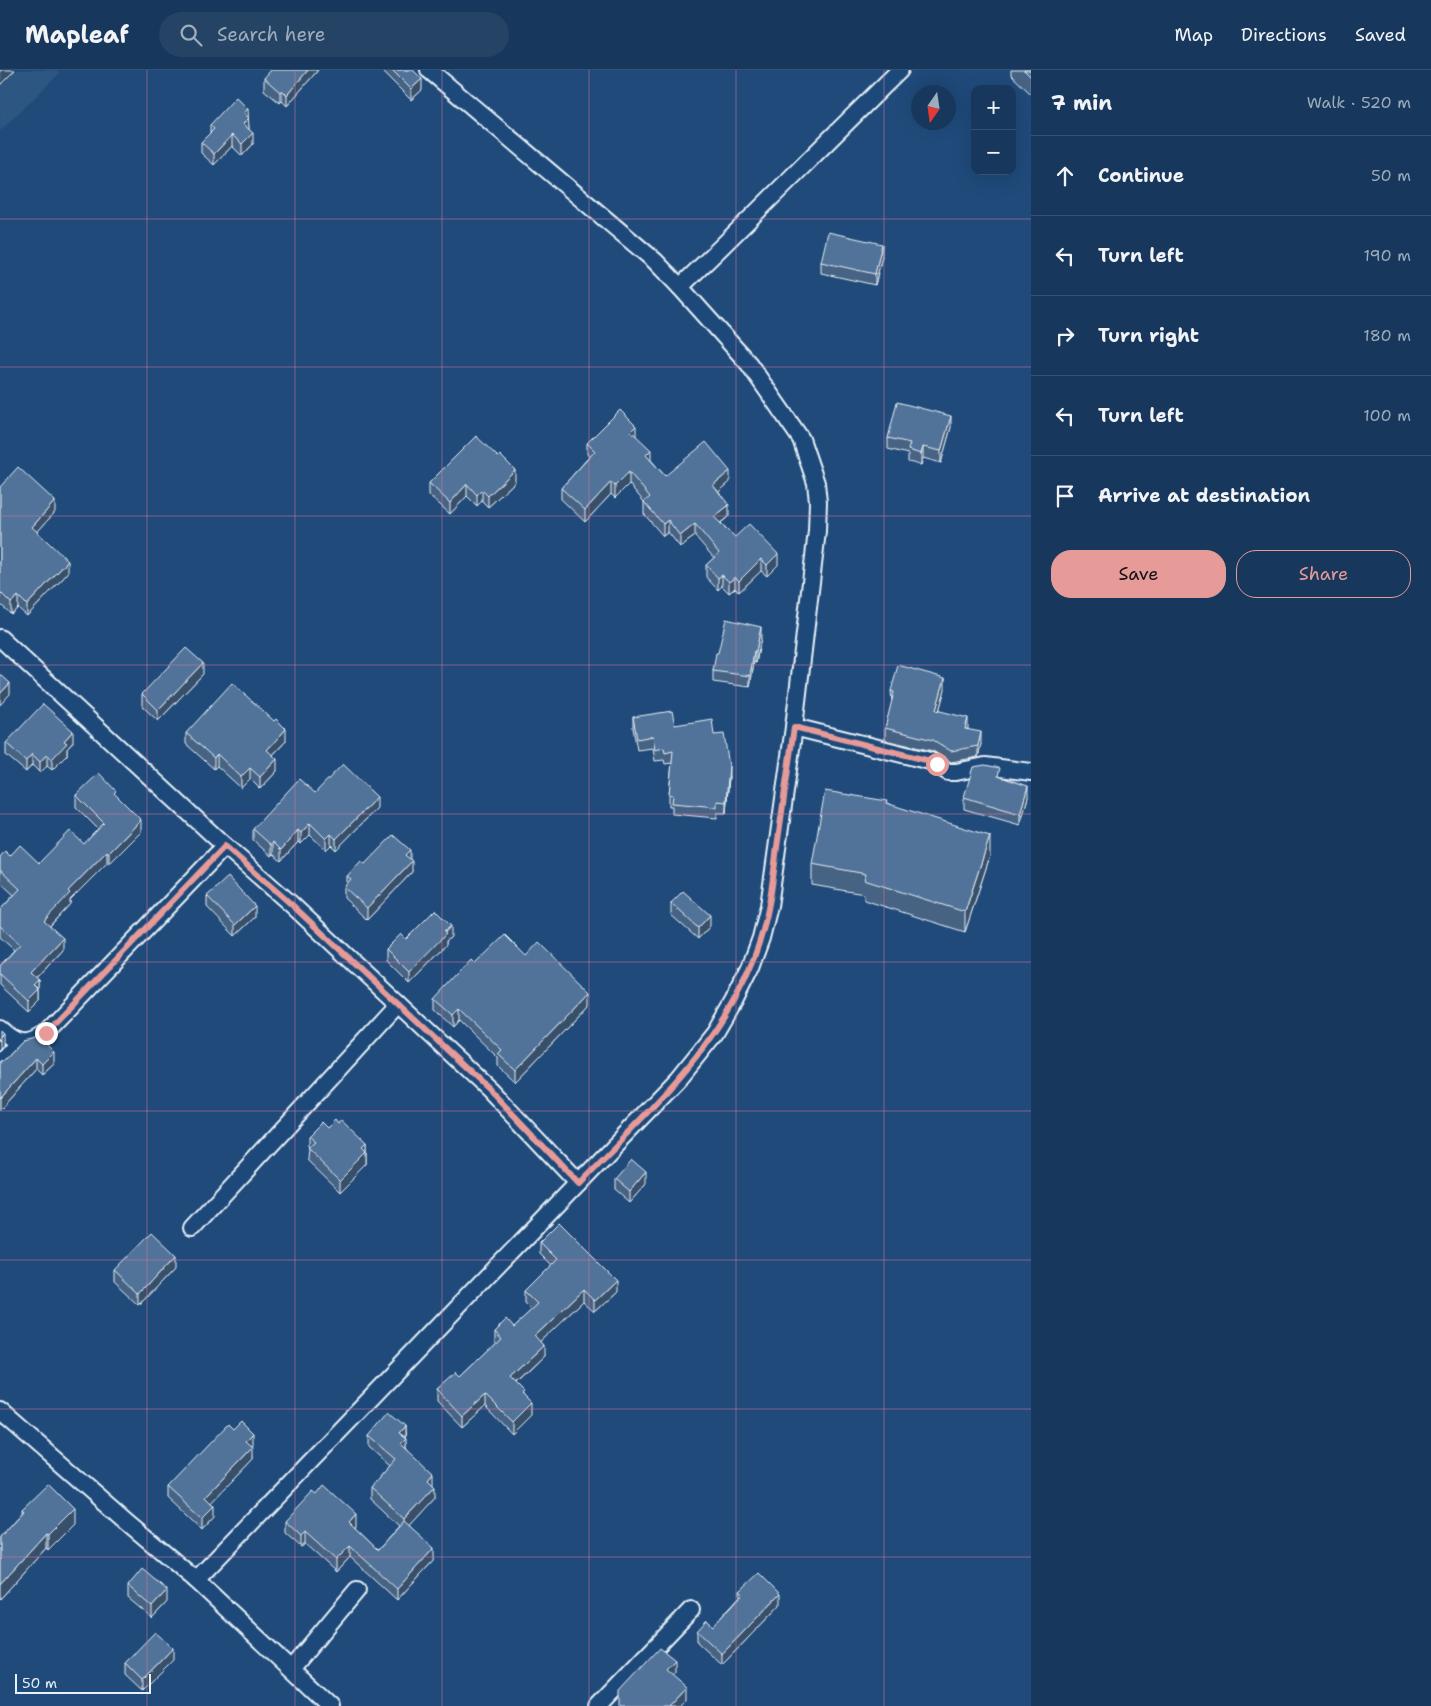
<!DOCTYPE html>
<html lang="en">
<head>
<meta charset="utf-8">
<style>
  body { margin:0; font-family:"Shantell Sans",sans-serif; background:#244365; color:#f1f3f6 }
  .controls { position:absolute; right:15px; top:15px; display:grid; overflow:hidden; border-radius:10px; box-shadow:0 5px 20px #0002 }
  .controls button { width:45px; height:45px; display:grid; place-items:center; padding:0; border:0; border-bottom:1px solid #365272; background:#17385c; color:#f1f3f6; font:25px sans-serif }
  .compass { position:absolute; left:911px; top:15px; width:45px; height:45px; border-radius:50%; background:#17385c; box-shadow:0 5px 20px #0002; rotate:193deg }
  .scale { position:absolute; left:15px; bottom:12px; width:136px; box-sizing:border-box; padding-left:5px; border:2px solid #e8f1f8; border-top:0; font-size:14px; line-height:18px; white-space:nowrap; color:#e8f1f8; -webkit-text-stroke:4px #1f4a7a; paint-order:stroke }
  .stop { position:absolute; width:15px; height:15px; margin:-11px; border:4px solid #e69b98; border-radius:50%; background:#fff }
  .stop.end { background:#e69b98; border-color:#fff; box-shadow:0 1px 5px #0008 }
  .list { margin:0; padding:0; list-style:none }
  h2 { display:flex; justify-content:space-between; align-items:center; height:65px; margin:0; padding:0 20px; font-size:21px }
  h2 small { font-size:16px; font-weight:400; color:#9eacbb }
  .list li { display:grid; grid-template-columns:32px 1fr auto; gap:15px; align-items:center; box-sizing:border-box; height:80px; padding:0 20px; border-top:1px solid #365272 }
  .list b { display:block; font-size:19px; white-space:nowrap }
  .list em { font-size:16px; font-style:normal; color:#9eacbb }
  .actions { display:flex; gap:10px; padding:15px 20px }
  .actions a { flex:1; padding:11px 0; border:1px solid #e69b98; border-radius:20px; text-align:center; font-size:18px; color:#e69b98 }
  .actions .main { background:#e69b98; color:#111 }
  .icon { flex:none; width:28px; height:28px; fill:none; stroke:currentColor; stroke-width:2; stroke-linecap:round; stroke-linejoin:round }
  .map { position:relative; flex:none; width:1031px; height:1636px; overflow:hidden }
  header { display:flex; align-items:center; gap:30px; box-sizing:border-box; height:70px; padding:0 25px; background:#17385c; border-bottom:1px solid #365272 }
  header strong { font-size:24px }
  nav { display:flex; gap:28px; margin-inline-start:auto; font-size:18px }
  .search { width:350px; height:45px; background:#244365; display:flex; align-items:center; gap:12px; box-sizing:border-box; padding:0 18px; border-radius:28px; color:#9eacbb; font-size:19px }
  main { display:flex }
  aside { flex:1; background:#17385c }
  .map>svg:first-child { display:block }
</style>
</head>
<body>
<header>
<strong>Mapleaf</strong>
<div class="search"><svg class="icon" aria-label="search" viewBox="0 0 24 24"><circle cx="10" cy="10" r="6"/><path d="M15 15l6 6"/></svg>Search here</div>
<nav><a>Map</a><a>Directions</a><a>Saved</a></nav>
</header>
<main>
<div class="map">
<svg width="1031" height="1636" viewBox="0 0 1031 1636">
  <rect width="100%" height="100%" fill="#1f4a7a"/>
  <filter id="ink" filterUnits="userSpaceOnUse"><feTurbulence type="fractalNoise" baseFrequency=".02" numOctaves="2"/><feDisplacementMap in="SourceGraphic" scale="10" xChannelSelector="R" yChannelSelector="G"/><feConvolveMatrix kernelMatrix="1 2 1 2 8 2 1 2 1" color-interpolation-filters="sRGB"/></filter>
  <g filter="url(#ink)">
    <path fill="#2e5683" d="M0 0H56L60 3 0 61Z"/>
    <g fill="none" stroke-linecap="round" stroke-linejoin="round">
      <defs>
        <g id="minor">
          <path d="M680 217C754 146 826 72 900 0"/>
          <path d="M0 568 225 776"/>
          <path d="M794 657 930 691 948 702H956L985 696 1031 702"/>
          <path d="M0 959C17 975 27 977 46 963L225 776 291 834 489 1019 578 1113"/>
          <path d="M0 993 19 972"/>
          <path d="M192 1158 398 934"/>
          <path d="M0 1341 127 1452 196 1510 330 1636"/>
          <path d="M196 1510 679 1008 715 963 733 932 750 898 761 868 769 836 794 657 817 461 818 432 816 413 801 369 749 294 680 217 655 191 429 0"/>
          <path d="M291 1599 357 1520"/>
          <path d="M599 1636 691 1540"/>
        </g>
      </defs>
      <use href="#minor" stroke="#e8f1f8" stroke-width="20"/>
      <use href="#minor" stroke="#1f4a7a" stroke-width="16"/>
    </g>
    <g fill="#466384" stroke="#e8f1f8">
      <path d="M318 0 287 36 282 31 280 33 264 20V8Z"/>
      <path d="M381 0H413L422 20 411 30Z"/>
      <path d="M1011 0H1031V24L1011 5Z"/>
      <path d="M248 47 249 59 253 74 242 86 232 76 214 95 201 83V72L210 63V55Z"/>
      <path d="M882 186 875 215 821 203V192Z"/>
      <path d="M951 357 941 393 923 388 921 395 908 392V384L888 379V368Z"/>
      <path d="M636 366 651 390 665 406 730 412 718 422 729 446 721 453 735 467 778 495 767 506 761 501 739 522 735 518 729 523 722 516 718 520 706 507V495L714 488 695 466 680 477 668 462 663 466 644 444V432L629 414 615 428 611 424 585 452 561 429V418L589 387 587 384V373Z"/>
      <path d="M515 412 488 437 482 431 477 436 467 426 450 444 429 425V413Z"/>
      <path d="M0 417 55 442 37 462 68 503 27 546 18 538 11 544 0 534Z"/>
      <path d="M761 568 756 593 754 592 750 617 713 612V601L718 583Z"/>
      <path d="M203 604 158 651 142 636V624Z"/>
      <path d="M945 619 939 641 968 659 981 674 978 687 951 692 933 681 885 670V658L892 633 891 621Z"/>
      <path d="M633 647 675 655 714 665 729 707 726 743H717V748L672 744V736H669V724L672 693 665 694 664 690 655 691 653 678 637 680 633 658Z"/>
      <path d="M186 663 286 671 273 685 277 701 260 719 250 709 241 718 217 696 214 699 186 674Z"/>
      <path d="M73 672 67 679V685L52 700 47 696 40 703 32 695 26 702 6 685V673Z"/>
      <path d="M315 723 377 738 336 780 331 775 326 780 310 765 301 774 298 772 281 791 273 784 271 786 253 770V759Z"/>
      <path d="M76 725 116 726 141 762 109 794 107 793 70 830V834L50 856 63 880 37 908 40 910V931L29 942 0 915V896L14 880 0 867V840L14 825 0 812V787L10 786 39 793 84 774 98 759 76 737Z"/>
      <path d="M964 727H1028L1020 755 964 739Z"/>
      <path d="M887 733 990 786 965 862 864 830V824L812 815V794Z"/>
      <path d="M410 789 412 802 367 850 344 828V817L347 814V806L365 794Z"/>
      <path d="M207 826 255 847 235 866 207 837Z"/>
      <path d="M671 833 710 856 698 869 671 845Z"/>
      <path d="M451 867 446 871V875L409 913 386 890V879L406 869Z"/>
      <path d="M526 886 590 934 515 1012 498 996V988L459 950 453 957 435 940V929L475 894Z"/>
      <path d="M23 971 54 994 42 1005 36 999 0 1040V991H4Z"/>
      <path d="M338 1054 367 1075V1095L340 1122 307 1090 308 1078 307 1077V1066Z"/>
      <path d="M614 1109 646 1114 629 1133 614 1120Z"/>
      <path d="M539 1173 616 1222 595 1241 584 1231 541 1272 544 1287 516 1314 524 1326 531 1345 512 1364 485 1336 462 1357 437 1331V1319L460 1306 496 1272 494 1271V1259L512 1256 532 1238 526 1232V1220L551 1196 539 1184Z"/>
      <path d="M176 1197 140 1235 115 1212V1200Z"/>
      <path d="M405 1356 406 1377 433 1414 435 1427 409 1455 434 1490 397 1530 350 1487 336 1502 305 1474 301 1477 285 1463V1451L356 1456 355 1458 378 1480 399 1456 370 1429V1418L390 1396 369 1377V1366Z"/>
      <path d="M233 1359 253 1374 252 1376 253 1389 211 1432 215 1446 202 1460 168 1428V1417Z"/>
      <path d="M22 1439 73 1455 48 1480 46 1478 0 1529V1467L22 1443Z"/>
      <path d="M128 1516 167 1532 152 1548 128 1528Z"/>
      <path d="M740 1521 780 1535 722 1595 697 1572V1561L713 1556 740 1526Z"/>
      <path d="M173 1590 142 1621 125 1605V1593Z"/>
    </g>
    <g fill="#39506b" stroke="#e8f1f8">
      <path d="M0 0H15L0 15Z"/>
      <path d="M308 0H318L287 36V25Z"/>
      <path d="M422 9V20L411 30V19Z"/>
      <path d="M282 20V31L280 33V22Z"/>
      <path d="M248 39 249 59 243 65 244 43Z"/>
      <path d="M253 63V74L242 86V74Z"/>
      <path d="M232 65V76L214 95V84Z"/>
      <path d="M882 174V186L875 215V204Z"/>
      <path d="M951 346V357L941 393V381Z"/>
      <path d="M636 356V368L631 361Z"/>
      <path d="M923 377V388L921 395V384Z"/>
      <path d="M651 380V392L646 385Z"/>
      <path d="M515 400V412L488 437V426Z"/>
      <path d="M730 401V412L713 427V415Z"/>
      <path d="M629 402V414L615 428V416Z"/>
      <path d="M611 412V424L585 452V440Z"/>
      <path d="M467 414V426L450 444V433Z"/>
      <path d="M482 420V431L477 436V425Z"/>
      <path d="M55 431V442L32 468V457Z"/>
      <path d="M729 435V446L714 458V447Z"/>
      <path d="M668 450V462L663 466V454Z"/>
      <path d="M695 454V466L680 477V466Z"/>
      <path d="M778 484V495L767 506V495Z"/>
      <path d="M761 489V501L739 522V511Z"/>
      <path d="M68 491V503L27 546V535Z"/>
      <path d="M722 505V516L718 520V508Z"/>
      <path d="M735 507V518L729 523V512Z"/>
      <path d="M18 526V538L11 544V533Z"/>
      <path d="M761 557V568L756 593V581Z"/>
      <path d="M754 581V592L750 617V606Z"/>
      <path d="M203 593V604L158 651V640Z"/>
      <path d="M945 608V619L936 652V640Z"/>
      <path d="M10 613V624L0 635V624Z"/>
      <path d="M968 648V659H965Z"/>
      <path d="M286 659V671L267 691V680Z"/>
      <path d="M73 661V672L67 679V685L52 700V689L64 671Z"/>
      <path d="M981 662V674L978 687V676Z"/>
      <path d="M32 684V695L26 702V691Z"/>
      <path d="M47 684V696L40 703V692Z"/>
      <path d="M217 684V696L214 699V688Z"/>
      <path d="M277 689V701L260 719V707Z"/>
      <path d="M729 696V707L726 743V732Z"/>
      <path d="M250 698V709L241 718V707Z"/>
      <path d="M1028 716V727L1020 755V744Z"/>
      <path d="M377 727V738L336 780V769Z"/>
      <path d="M141 750V762L109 794V783Z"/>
      <path d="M310 753V765L301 774V763Z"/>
      <path d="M298 760V772L281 791V780Z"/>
      <path d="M331 764V775L326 780V769Z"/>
      <path d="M990 766V786L965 862V842Z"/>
      <path d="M273 772V784L271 786V775Z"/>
      <path d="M410 780V791L405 785Z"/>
      <path d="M107 781V793L70 830V834L44 862V851L68 821Z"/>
      <path d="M412 791V802L367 850V838Z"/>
      <path d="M255 836V847L235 866V855Z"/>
      <path d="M710 845V856L698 869V858Z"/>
      <path d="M451 856V867L446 871V875L409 913V902Z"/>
      <path d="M63 868V880L31 914V902Z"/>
      <path d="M40 910V931L29 942V931L35 915Z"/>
      <path d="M590 922V934L515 1012V1000Z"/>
      <path d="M459 939V950L453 957V945Z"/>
      <path d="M3 963V975L0 979V967Z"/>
      <path d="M54 982V994L42 1005V994Z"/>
      <path d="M36 988V999L0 1040V1028Z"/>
      <path d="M367 1075V1095L340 1122V1110L363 1079Z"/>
      <path d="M646 1102V1114L629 1133V1122Z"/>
      <path d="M176 1185V1197L140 1235V1224Z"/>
      <path d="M616 1210V1222L595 1241V1230Z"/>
      <path d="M584 1219V1231L535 1278V1266Z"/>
      <path d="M544 1276V1287L510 1319V1308Z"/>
      <path d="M485 1325V1336L462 1357V1346Z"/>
      <path d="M531 1333V1345L512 1364V1352Z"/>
      <path d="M405 1356V1367L399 1363Z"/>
      <path d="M253 1363V1374L246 1382V1371Z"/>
      <path d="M406 1368V1379L401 1373Z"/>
      <path d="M253 1377V1389L206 1438V1426Z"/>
      <path d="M433 1403V1414L428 1409Z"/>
      <path d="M435 1416V1427L404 1461V1449Z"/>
      <path d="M215 1435V1446L202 1460V1448Z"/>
      <path d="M73 1439V1455L48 1480V1464Z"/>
      <path d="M356 1444V1456L349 1464V1452Z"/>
      <path d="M305 1462V1474L301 1477V1466Z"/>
      <path d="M46 1463V1478L0 1529V1514Z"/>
      <path d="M350 1476V1487L336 1502V1490Z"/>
      <path d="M434 1478V1490L397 1530V1519Z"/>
      <path d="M167 1520V1532L152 1548V1537Z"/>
      <path d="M780 1524V1535L722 1595V1584Z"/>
      <path d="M173 1578V1590L142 1621V1610Z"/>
      <path d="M675 1590V1602L666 1611V1599Z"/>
      <path d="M687 1617V1629L680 1636H669Z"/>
    </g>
    <g fill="#517399" stroke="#e8f1f8">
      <path d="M271 0H308L287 25 282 20 280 22 264 8Z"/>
      <path d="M392 0H413L422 9 411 19Z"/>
      <path d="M1024 0H1031V7Z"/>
      <path d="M236 27 248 39 244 43 249 48 243 54 253 63 242 74 232 65 214 84 201 72 214 59 210 55Z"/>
      <path d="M828 162 882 174 875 204 821 192Z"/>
      <path d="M897 332 951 346 941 381 923 377 921 384 908 380 910 373 888 368Z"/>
      <path d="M620 340 636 356 631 361 651 380 646 385 665 406 706 372 730 401 713 415 729 435 714 447 735 467 749 454 778 484 767 495 761 489 739 511 735 507 729 512 722 505 718 508 706 495 719 483 695 454 680 466 668 450 663 454 644 432 650 427 629 402 615 416 611 412 585 440 561 418 595 381 587 373Z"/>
      <path d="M476 366 498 387 500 385 515 400 488 426 482 420 477 425 467 414 450 433 429 413Z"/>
      <path d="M18 397 55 431 32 457 68 491 27 535 18 526 11 533 0 522V417Z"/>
      <path d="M726 549 761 557 756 581H754L750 606 713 601 716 583H718Z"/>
      <path d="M186 578 203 593 158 640 142 624Z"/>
      <path d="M898 595 945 608 936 640 968 648 965 659 981 662 978 676 951 681 933 670 885 658 894 622 891 621Z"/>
      <path d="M0 604 10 613 0 624Z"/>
      <path d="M232 613 274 651 276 649 286 659 267 680 277 689 260 707 250 698 241 707 217 684 214 688 186 663Z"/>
      <path d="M43 634 73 661 64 671 67 673 52 689 47 684 40 692 32 684 26 691 6 673Z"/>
      <path d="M672 641 675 655 712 649 714 665 724 664 729 696 726 732 717 731V737L672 733 673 725 669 724 673 681 665 683 664 678 655 680 653 666 637 669 633 647Z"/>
      <path d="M343 694 377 727 336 769 331 764 326 769 310 753 301 763 298 760 281 780 273 772 271 775 253 759 299 709 315 723Z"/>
      <path d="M985 695 1000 698 998 706 1028 716 1020 744 964 727 973 697Z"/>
      <path d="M99 703 116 721 114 723 141 750 109 783 107 781 68 821 70 823 44 851 63 868 31 902 40 910 35 915 40 920 29 931 0 904V896L20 874 0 856V840L20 819 0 800V787L5 781 10 786 20 775 39 793 70 761 84 774 104 753 76 725Z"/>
      <path d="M825 721 887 731 886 733 990 766 965 842 864 810 866 804 812 794Z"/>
      <path d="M393 765 410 780 405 785 412 791 367 838 344 817 351 809 347 806 361 791 365 794Z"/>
      <path d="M228 807 255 836 235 855 207 826Z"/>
      <path d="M683 821 710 845 698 858 671 833Z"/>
      <path d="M435 840 451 856 444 862 446 864 409 902 386 879 401 864 406 869Z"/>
      <path d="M505 865 526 886 539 872 590 922 515 1000 498 984 502 980 459 939 453 945 435 929 471 890 475 894Z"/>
      <path d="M0 960 3 963 0 967Z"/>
      <path d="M39 967 54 982 42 994 36 988 0 1028V991H4L23 971Z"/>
      <path d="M335 1050 338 1054 341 1050 367 1075 363 1079 367 1083 340 1110 307 1078 314 1072 307 1066 321 1052 327 1058Z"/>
      <path d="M631 1089 646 1102 629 1122 614 1109Z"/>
      <path d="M559 1153 616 1210 595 1230 584 1219 535 1266 544 1276 510 1308 524 1322 522 1324 531 1333 512 1352 485 1325 462 1346 437 1319 456 1302 460 1306 501 1267 494 1259 505 1248 512 1256 538 1232 526 1220 556 1190 539 1173Z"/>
      <path d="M152 1162 176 1185 140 1224 115 1200Z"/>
      <path d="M389 1342 405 1356 399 1363 406 1368 401 1373 433 1403 428 1409 435 1416 404 1449 370 1418 396 1389 369 1366Z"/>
      <path d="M241 1351 253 1363 246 1371 253 1377 206 1426 215 1435 202 1448 168 1417 228 1354 233 1359Z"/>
      <path d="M48 1414 73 1439 48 1464 46 1463 0 1514V1467L24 1441 22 1439Z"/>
      <path d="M324 1415 356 1444 349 1452 378 1480 404 1451 434 1478 397 1519 350 1476 336 1490 305 1462 301 1466 285 1451 313 1421 317 1424Z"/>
      <path d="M142 1499 167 1520 152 1537 128 1516Z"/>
      <path d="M759 1503 780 1524 722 1584 697 1561 707 1550 713 1556 743 1524 740 1521Z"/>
      <path d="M155 1562 173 1578 142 1610 125 1593Z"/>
      <path d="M660 1578 675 1590 666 1599 687 1617 669 1636H620V1621Z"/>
    </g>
  </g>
  <g fill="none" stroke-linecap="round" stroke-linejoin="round" filter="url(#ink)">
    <path stroke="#e69b98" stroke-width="6" d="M46 963 225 776 291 834 489 1019 578 1113C649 1040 731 968 761 867 770 838 773 808 777 777 783 737 788 697 794 657L930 691 937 694"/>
  </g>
  <path fill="none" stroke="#d37aa2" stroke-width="1" stroke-opacity="0.55" d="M147 0V1636M295 0V1636M442 0V1636M589 0V1636M736 0V1636M884 0V1636M0 149H1031M0 297H1031M0 446H1031M0 595H1031M0 744H1031M0 892H1031M0 1041H1031M0 1190H1031M0 1339H1031M0 1487H1031"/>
</svg>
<div class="controls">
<button>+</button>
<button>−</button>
</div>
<svg class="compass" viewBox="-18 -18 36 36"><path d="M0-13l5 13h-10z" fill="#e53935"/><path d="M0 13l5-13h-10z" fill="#9eacbb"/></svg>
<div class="scale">50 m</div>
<div class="stop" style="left:937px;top:694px"></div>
<div class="stop end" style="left:46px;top:963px"></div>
</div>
<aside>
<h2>7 min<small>Walk · 520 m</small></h2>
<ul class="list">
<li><svg class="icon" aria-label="ahead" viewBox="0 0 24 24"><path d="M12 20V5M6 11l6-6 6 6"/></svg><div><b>Continue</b></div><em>50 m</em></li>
<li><svg class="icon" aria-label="left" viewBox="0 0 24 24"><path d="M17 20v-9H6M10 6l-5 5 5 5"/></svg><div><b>Turn left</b></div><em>190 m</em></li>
<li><svg class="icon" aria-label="right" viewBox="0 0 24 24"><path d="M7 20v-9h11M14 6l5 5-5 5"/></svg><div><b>Turn right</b></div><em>180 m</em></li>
<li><svg class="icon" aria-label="left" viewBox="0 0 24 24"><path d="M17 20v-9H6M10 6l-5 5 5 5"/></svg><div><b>Turn left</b></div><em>100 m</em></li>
<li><svg class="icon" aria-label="arrive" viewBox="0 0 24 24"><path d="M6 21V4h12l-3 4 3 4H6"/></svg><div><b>Arrive at destination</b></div></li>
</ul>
<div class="actions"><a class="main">Save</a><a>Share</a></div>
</aside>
</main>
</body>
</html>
